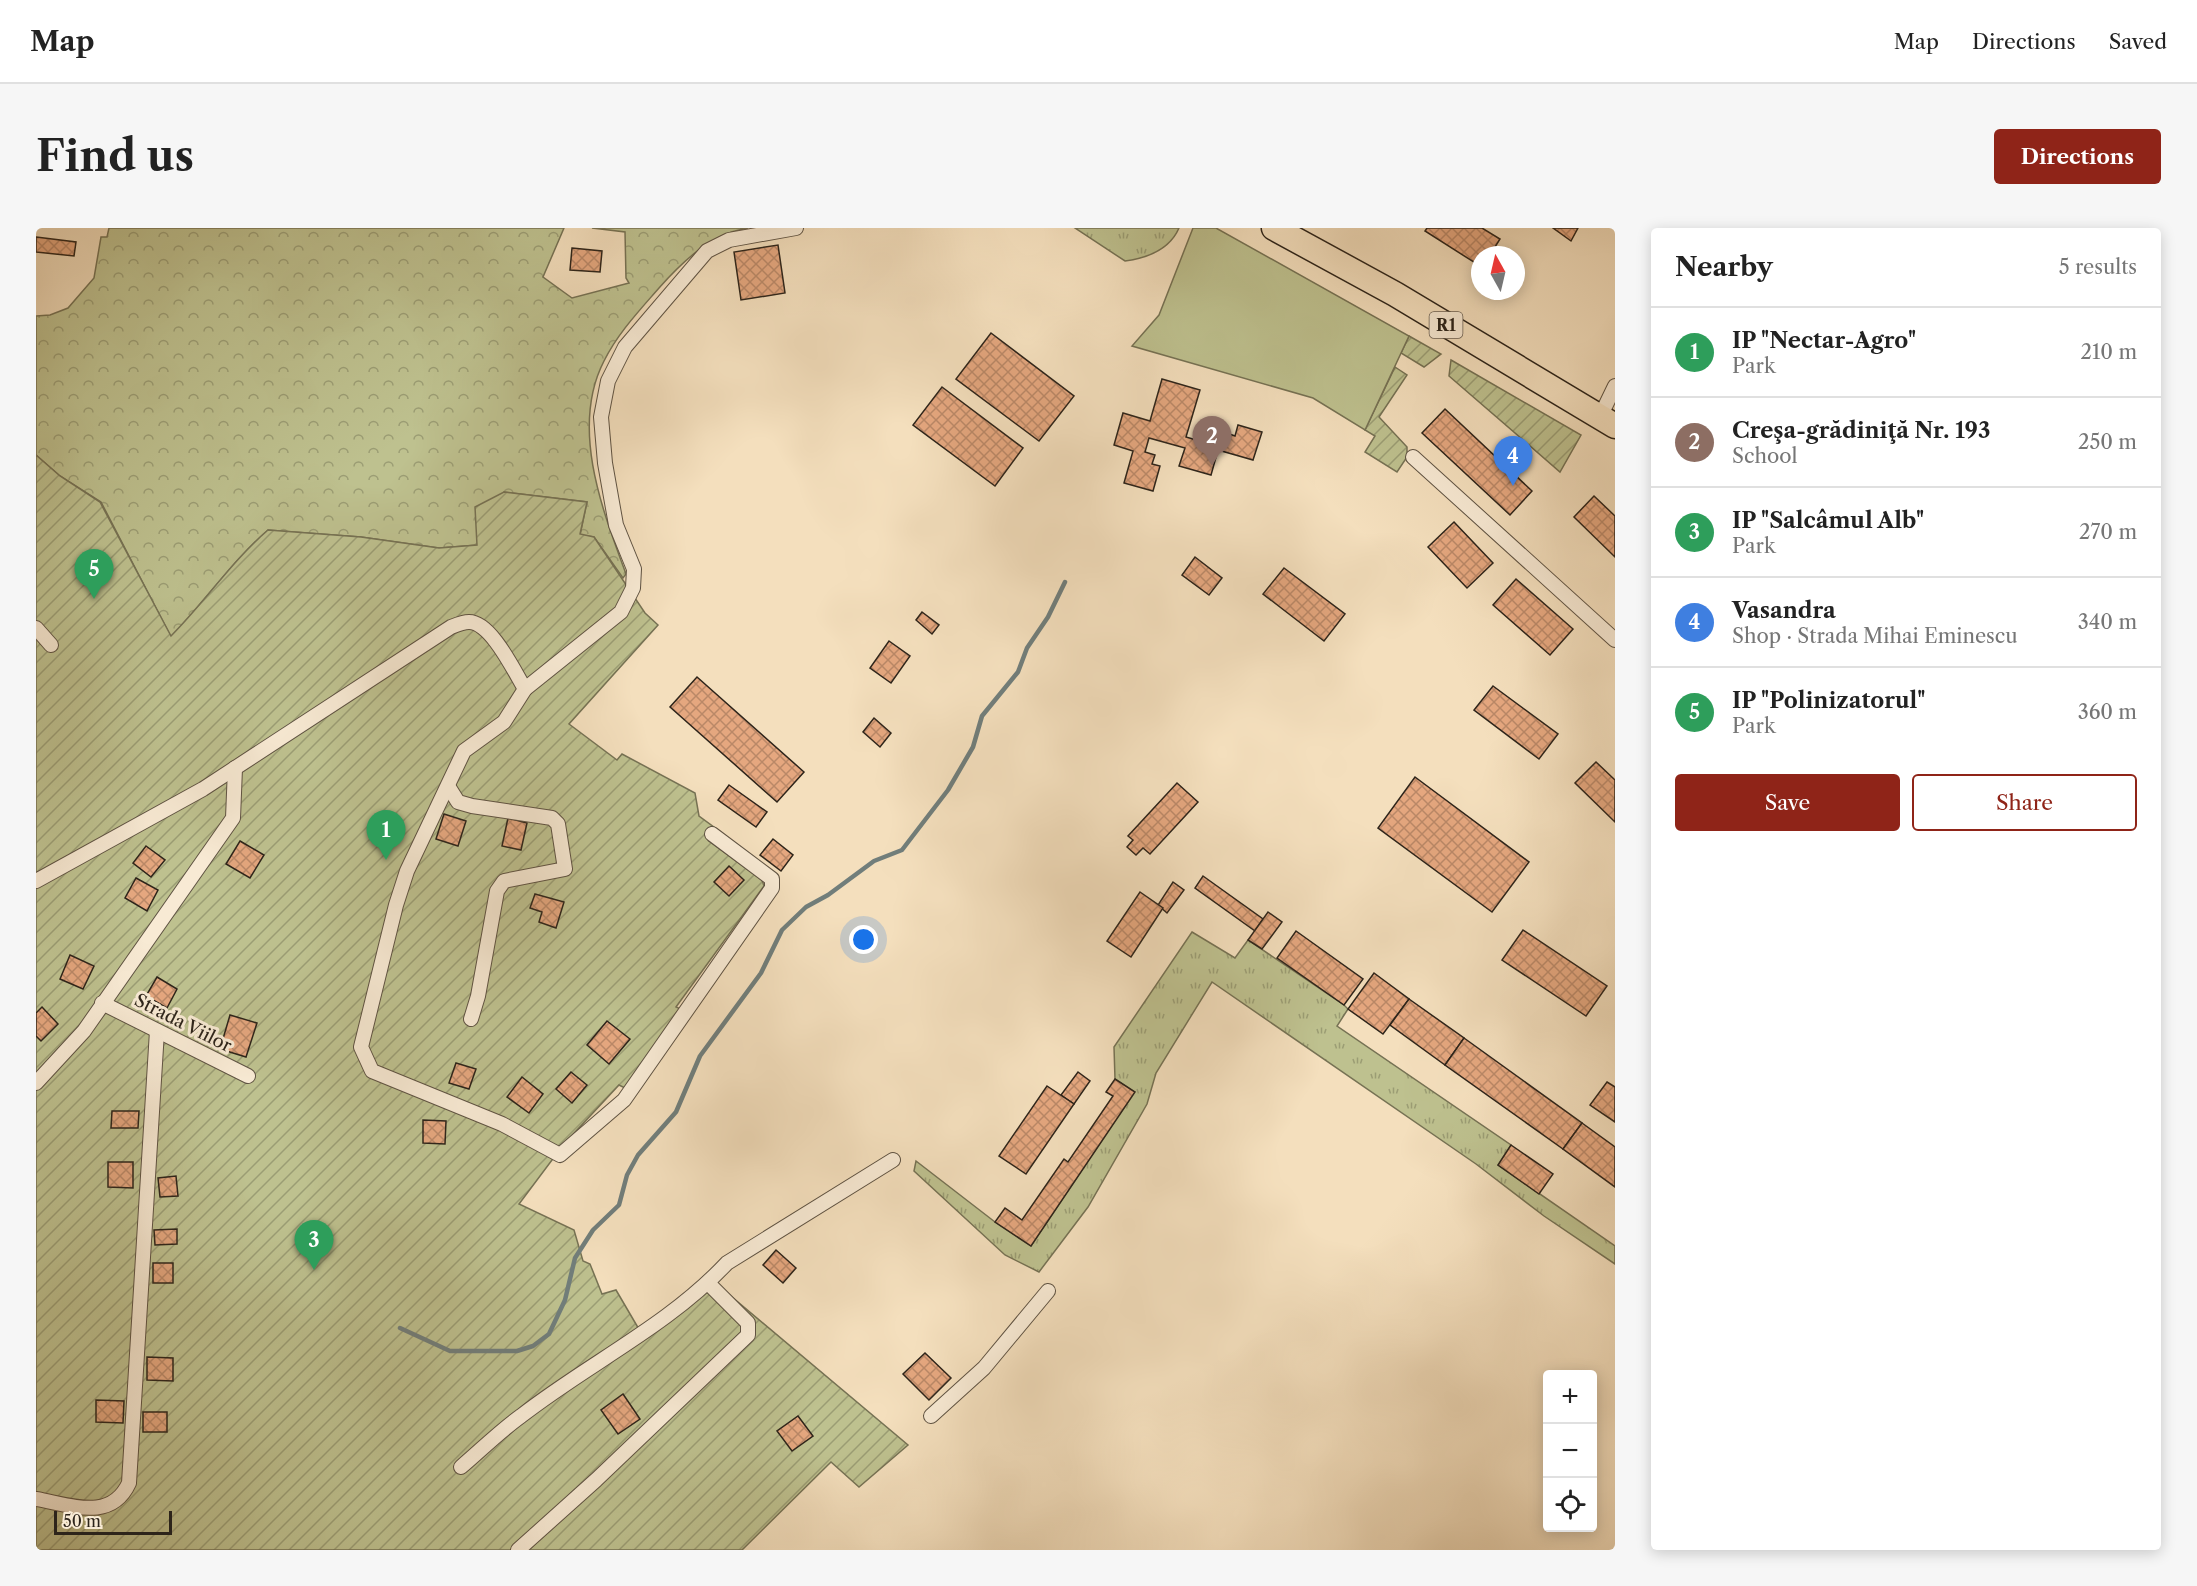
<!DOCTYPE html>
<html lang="en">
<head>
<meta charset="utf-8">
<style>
  body { margin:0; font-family:"Libre Caslon Text",serif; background:#f6f6f6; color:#222 }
  .controls { position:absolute; right:18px; bottom:18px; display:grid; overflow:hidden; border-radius:6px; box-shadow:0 3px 15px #0003 }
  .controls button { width:54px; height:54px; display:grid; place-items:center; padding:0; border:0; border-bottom:2px solid #e0e0e0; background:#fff; color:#222; font:30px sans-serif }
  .compass { position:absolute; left:1435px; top:18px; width:54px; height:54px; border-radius:50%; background:#fff; box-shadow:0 3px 15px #0003; rotate:352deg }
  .scale { position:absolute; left:18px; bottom:15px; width:118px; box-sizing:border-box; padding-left:6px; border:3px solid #2d241a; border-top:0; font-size:16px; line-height:21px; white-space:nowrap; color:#2d241a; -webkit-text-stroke:4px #f8ead4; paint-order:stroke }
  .you { position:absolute; left:828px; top:712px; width:21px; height:21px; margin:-15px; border:4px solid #fff; border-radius:50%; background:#1a73e8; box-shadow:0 0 0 9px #1a73e833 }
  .badge { display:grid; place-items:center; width:39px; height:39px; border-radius:50%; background:#8f2418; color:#fff; font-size:20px; font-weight:700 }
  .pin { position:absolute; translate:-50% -50px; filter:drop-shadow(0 2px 3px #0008) }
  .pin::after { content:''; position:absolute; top:32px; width:21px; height:18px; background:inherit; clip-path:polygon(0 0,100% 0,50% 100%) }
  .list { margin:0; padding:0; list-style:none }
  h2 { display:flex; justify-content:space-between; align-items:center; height:78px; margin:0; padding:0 24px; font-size:26px }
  h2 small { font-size:20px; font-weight:400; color:#767676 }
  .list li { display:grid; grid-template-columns:39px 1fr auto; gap:18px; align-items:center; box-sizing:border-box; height:90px; padding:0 24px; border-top:2px solid #e0e0e0 }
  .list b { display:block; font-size:22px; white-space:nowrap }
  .list p { margin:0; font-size:20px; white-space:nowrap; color:#767676 }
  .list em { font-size:20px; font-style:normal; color:#767676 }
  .actions { display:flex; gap:12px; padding:18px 24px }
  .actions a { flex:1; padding:14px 0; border:2px solid #8f2418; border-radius:6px; text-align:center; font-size:21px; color:#8f2418 }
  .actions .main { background:#8f2418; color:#fff }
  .icon { flex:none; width:33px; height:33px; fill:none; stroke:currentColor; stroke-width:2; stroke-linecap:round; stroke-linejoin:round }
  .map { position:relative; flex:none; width:1579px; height:1322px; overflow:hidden; border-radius:6px }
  header { display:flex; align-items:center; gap:36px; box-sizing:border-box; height:84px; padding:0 30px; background:#fff; border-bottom:2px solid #e0e0e0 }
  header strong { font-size:28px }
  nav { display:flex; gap:33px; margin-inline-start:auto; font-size:21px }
  .intro { display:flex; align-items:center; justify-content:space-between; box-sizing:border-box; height:144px; padding:0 36px }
  h1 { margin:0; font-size:42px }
  .button { padding:15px 27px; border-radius:6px; background:#8f2418; color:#fff; font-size:21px; font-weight:700 }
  main { display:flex; gap:36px; padding:0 36px }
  aside { flex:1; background:#fff; border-radius:6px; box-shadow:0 3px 15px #0003 }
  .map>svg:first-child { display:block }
</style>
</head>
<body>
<header>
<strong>Map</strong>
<nav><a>Map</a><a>Directions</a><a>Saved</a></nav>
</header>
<div class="intro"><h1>Find us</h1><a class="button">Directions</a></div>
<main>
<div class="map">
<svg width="1579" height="1322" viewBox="0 0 1579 1322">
  <defs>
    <pattern id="grass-tufts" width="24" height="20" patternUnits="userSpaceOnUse" patternTransform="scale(1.5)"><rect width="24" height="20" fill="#bec18f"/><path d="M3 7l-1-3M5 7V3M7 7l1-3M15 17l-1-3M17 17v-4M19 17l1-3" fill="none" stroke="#9b9d74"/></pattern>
    <pattern id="forest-crowns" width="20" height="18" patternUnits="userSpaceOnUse" patternTransform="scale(1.5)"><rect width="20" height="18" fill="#bec18f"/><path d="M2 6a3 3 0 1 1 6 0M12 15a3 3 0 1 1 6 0" fill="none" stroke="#9b9d74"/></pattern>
    <pattern id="garden-furrows" width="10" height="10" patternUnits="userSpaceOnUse" patternTransform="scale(1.5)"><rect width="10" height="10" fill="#bec18f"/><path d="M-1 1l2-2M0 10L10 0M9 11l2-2" fill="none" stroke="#9b9d74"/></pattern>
    <pattern id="building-cross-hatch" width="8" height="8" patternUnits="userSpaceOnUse" patternTransform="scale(1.5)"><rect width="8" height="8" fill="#e5a77f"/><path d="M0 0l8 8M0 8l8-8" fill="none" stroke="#ba8867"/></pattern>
  </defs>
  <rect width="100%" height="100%" fill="#f4dfbd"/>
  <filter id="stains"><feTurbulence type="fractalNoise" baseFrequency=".00333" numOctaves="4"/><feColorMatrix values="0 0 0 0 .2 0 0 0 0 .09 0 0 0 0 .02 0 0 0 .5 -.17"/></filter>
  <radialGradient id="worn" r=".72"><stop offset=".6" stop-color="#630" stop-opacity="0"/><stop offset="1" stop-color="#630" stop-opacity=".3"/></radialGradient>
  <g fill="url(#grass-tufts)" stroke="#767254" stroke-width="1.5">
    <path d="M1039 0H1143C1134 21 1111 30 1089 33Z"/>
    <path d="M1156 704 1199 730 1212 712 1308 777 1312 781 1301 798 1475 917 1462 937 1579 1018V1036L1508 988 1440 936 1176 754 1120 845 1111 876 1052 979 1003 1044 969 1027 878 943 880 933 959 994 995 1018 1098 864 1079 851 1078 819Z"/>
  </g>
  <path fill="url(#forest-crowns)" stroke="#767254" stroke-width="1.5" d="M73 0H528L507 49 536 70 593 55 590 50 589 4 556 0H712C676 5 646 34 623 60 603 83 582 105 568 133 534 199 566 281 590 346L587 350 558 309 544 307 551 274 468 264 442 317 403 320 325 309 232 302C195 334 169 374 135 409L65 274 24 248 0 227V88L14 87 32 80 58 50 65 9H71Z"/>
  <g fill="url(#garden-furrows)" stroke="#767254" stroke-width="1.5">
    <path d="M1373 108 1405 126 1388 139 1365 125Z"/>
    <path d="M1415 132 1545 207 1524 244 1413 148Z"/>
    <path d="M1359 139 1371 147 1343 189 1371 219V229L1361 244 1329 224 1339 208 1329 202Z"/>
    <path d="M0 227 24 248 64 274 135 408C169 374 195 334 232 302L325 309 403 320 441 317 439 279 468 264 551 274 544 306 558 309 609 385 622 397 533 496 581 532 586 526 659 565 663 588 686 605 673 613 726 652 728 658 640 779 647 782 589 860 583 857 528 916 483 976 538 1002 547 1033 554 1036 566 1066 580 1062 604 1103 671 1048 872 1217 823 1259 795 1234 706 1322H0Z"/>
  </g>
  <path fill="#bec18f" stroke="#767254" stroke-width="1.5" d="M1157 0H1180L1373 108 1329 202 1277 170 1096 118 1123 87Z"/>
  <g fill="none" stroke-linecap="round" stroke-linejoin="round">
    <path stroke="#717e7b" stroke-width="4.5" d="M364 1100 414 1123H481L497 1118 513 1106 529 1072 539 1030 557 1002 583 977 591 947 602 927 640 884 664 828 725 745 746 702 770 679 792 667 838 633 866 622 912 562 937 519 946 488 982 444 991 420 1012 389 1029 354"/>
  </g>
  <g fill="url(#building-cross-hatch)" stroke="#2d241a" stroke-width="1.5">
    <path d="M1391 0H1446L1464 11 1454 27H1444V38L1389 3Z"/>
    <path d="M1517 0H1542L1535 13Z"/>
    <path d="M0 9 40 14 38 28 0 24Z"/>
    <path d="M742 17 749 65 705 72 698 24Z"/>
    <path d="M536 20 566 23 564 44 534 42Z"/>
    <path d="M955 105 1038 168 1003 213 920 151Z"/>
    <path d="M1126 151 1164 162 1150 209 1184 219 1188 204 1199 208 1202 197 1226 204 1217 232 1182 222 1175 247 1143 238 1149 220 1113 210 1109 224 1119 227 1116 236 1124 238 1117 263 1088 255 1097 223 1078 217 1087 185 1114 193Z"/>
    <path d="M906 159 987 220 959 258 877 197Z"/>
    <path d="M1409 181 1496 263 1474 287 1386 205Z"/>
    <path d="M1558 268 1579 288V329L1538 289Z"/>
    <path d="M1418 294 1457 335 1431 360 1392 319Z"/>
    <path d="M1159 329 1186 350 1173 367 1146 347Z"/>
    <path d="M1248 340 1309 386 1288 413 1227 366Z"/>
    <path d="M1480 351 1537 401 1514 427 1457 377Z"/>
    <path d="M886 384 903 397 896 406 880 392Z"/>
    <path d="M853 413 874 428 855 455 834 440Z"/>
    <path d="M661 449 768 544 741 574 634 479Z"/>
    <path d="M1457 458 1522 506 1503 531 1438 482Z"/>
    <path d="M838 490 855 505 844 519 827 504Z"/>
    <path d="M1560 534 1579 552V594L1539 555Z"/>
    <path d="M1379 549 1493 634 1456 684 1342 600Z"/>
    <path d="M1141 555 1162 574 1114 626 1107 620 1100 627 1091 619 1097 612 1092 608Z"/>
    <path d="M693 557 731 584 720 599 682 572Z"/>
    <path d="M408 586 430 593 422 618 400 611Z"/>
    <path d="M472 590 491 595 485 622 466 618Z"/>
    <path d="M737 611 757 627 745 643 724 627Z"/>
    <path d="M204 613 228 627 214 650 190 636Z"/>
    <path d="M110 618 129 632 115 649 97 635Z"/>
    <path d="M693 638 708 652 693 668 678 654Z"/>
    <path d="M1167 648 1227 691 1219 703 1159 660Z"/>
    <path d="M100 650 122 662 111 683 89 670Z"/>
    <path d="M1137 654 1148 662 1131 685 1122 677Z"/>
    <path d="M1104 664 1127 680 1095 729 1071 713Z"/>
    <path d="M499 666 528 674 520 700 503 694 506 684 494 680Z"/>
    <path d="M1232 684 1246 694 1226 721 1212 712Z"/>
    <path d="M1487 702 1571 758 1550 788 1466 732Z"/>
    <path d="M1260 703 1327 751 1308 777 1241 730Z"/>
    <path d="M34 727 58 738 47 761 24 751Z"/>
    <path d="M1338 745 1373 771 1347 806 1312 781Z"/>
    <path d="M121 749 141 761 131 780 110 768Z"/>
    <path d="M1373 771 1428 810 1409 837 1354 797Z"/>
    <path d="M6 779 22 796 5 813 0 808V785Z"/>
    <path d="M194 787 221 795 210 829 184 821Z"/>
    <path d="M571 793 594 811 573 836 551 817Z"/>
    <path d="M1428 810 1546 895 1527 921 1409 837Z"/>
    <path d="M420 835 440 841 433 861 413 855Z"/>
    <path d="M535 844 551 857 536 875 520 861Z"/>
    <path d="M1042 844 1054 853 1038 876 1025 867Z"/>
    <path d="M486 849 507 866 493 885 471 869Z"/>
    <path d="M1079 851 1099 864 995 1018 959 994 969 980 986 992 1028 931 1032 934 1077 868 1070 864Z"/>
    <path d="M1571 854 1579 859V894L1554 877Z"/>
    <path d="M1011 858 1038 876 990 946 963 928Z"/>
    <path d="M76 883H103L102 900H75Z"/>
    <path d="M387 892 410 893 409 916 387 915Z"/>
    <path d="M1546 895 1579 919V959L1527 921Z"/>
    <path d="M1475 917 1517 946 1503 966 1462 937Z"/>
    <path d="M72 934H97V960L72 959Z"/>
    <path d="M140 948 142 968 124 969 122 950Z"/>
    <path d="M141 1001V1016L119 1017 118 1002Z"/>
    <path d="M740 1022 760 1040 747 1055 727 1037Z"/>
    <rect x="117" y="1035" width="20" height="20"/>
    <path d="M889 1125 915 1150 893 1172 867 1146Z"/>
    <path d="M111 1129 137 1130V1153L111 1152Z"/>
    <path d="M587 1166 604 1191 582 1206 565 1182Z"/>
    <path d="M60 1172 88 1173 87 1195 60 1194Z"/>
    <rect x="107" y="1184" width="24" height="20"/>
    <path d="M762 1188 777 1208 756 1223 741 1203Z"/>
  </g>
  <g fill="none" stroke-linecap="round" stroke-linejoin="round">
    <defs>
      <g id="minor">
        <path d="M1564 189 1579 158"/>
        <path d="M1377 229 1579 412"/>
        <path d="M0 400 15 417"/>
        <path d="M412 558 422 574 436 578 516 590 522 596 529 641 468 653 461 663 442 768 435 791"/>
        <path d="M676 606 736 651V660L588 872 524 927 466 896 336 843 325 819 360 677 371 643 428 523 468 494 489 461 585 384 597 360 598 341 580 297 569 235 565 189 572 153 589 119 671 23 693 12 760 0"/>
        <path d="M0 653 167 561 415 399C420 397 427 394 433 394 455 394 478 443 489 461"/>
        <path d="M66 775 212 848"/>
        <path d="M0 855 48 803 197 590 199 540"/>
        <path d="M895 1188 948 1140 1012 1063"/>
        <path d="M425 1239C445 1222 464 1203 485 1188 553 1135 632 1098 691 1035L857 932"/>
        <path d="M0 1271C35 1277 75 1294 93 1255L121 803"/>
        <path d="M482 1322 560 1252 712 1107V1095L672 1055"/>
      </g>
      <path id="trunk" d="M1238 0 1359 66 1579 198"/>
    </defs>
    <use href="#minor" stroke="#5f5343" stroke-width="16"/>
    <use href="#trunk" stroke="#2d241a" stroke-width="27"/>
    <use href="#minor" stroke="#f8ead4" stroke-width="14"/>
    <use href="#trunk" stroke="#f4dfbd" stroke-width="24"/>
  </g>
  <g text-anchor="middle" stroke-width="6" stroke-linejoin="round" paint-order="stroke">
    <rect fill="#f8ead4" stroke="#6a5f52" stroke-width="1.5" x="1393.5" y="84" width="33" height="26" rx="4.5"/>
    <g font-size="16" font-weight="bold" fill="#2d241a">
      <text x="1410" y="103">R1</text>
    </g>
    <g font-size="18" fill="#2d241a" stroke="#f8ead4">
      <text transform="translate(147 795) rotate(27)" y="6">Strada Viilor</text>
    </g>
  </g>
  <rect width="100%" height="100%" filter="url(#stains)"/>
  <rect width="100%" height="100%" fill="url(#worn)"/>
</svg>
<div class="controls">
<button>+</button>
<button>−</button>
<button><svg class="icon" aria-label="locate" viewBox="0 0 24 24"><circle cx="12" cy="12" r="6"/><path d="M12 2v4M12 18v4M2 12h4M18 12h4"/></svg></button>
</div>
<svg class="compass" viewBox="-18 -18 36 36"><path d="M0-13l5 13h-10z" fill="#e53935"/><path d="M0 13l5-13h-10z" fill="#767676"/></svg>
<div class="scale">50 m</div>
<div class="you"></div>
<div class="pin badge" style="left:350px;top:632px;background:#2e9e5b">1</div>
<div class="pin badge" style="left:1176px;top:238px;background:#8d6e63">2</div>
<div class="pin badge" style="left:278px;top:1042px;background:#2e9e5b">3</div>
<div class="pin badge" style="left:1477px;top:258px;background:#3f7fe0">4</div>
<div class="pin badge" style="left:58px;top:371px;background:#2e9e5b">5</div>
</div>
<aside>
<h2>Nearby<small>5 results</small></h2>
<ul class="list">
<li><span class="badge" style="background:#2e9e5b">1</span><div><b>IP &quot;Nectar-Agro&quot;</b><p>Park</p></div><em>210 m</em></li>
<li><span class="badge" style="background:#8d6e63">2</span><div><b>Creşa-grădiniţă Nr. 193</b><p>School</p></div><em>250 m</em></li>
<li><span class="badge" style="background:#2e9e5b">3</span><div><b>IP &quot;Salcâmul Alb&quot;</b><p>Park</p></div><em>270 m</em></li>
<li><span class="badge" style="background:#3f7fe0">4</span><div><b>Vasandra</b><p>Shop · Strada Mihai Eminescu</p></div><em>340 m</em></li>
<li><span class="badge" style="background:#2e9e5b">5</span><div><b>IP &quot;Polinizatorul&quot;</b><p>Park</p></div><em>360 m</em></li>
</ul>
<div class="actions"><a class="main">Save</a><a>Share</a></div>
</aside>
</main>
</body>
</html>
